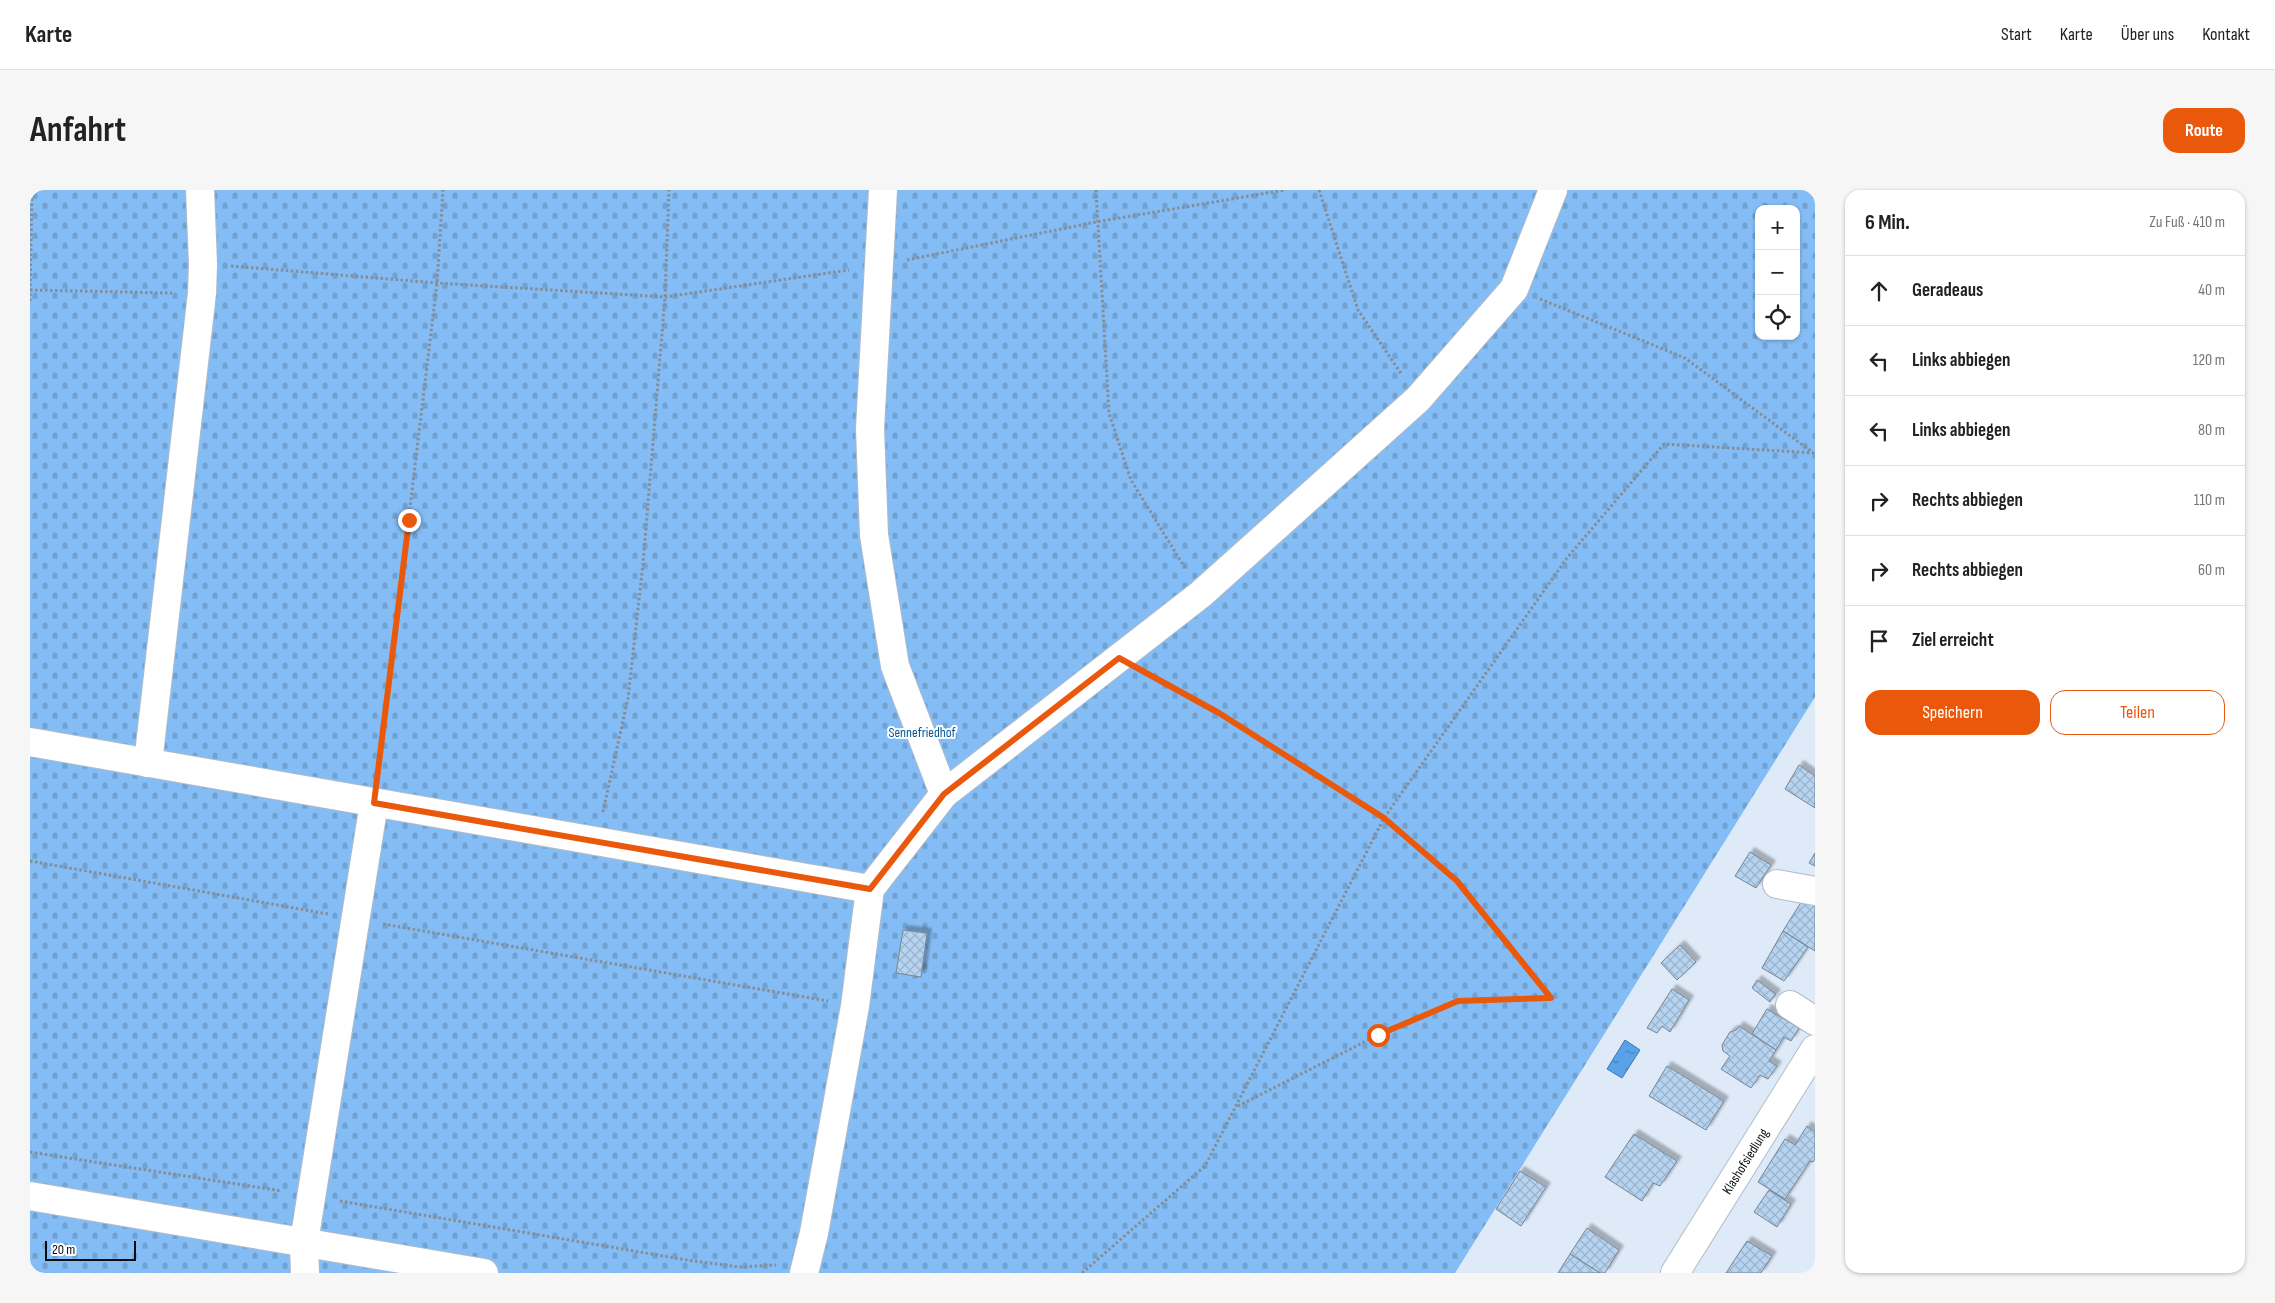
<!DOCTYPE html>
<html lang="de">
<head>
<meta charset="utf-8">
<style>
  body { margin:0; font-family:"Sofia Sans Condensed",sans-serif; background:#f6f6f6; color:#222 }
  .controls { position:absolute; right:15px; top:15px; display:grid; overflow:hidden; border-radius:10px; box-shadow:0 1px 4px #0004 }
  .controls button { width:45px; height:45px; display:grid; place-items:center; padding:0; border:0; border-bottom:1px solid #e0e0e0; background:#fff; color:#222; font:25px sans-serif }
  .scale { position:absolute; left:15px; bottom:12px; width:91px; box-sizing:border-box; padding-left:5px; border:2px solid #090d11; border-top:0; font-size:14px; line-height:18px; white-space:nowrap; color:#090d11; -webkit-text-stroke:4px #fff; paint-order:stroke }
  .stop { position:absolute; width:15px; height:15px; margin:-11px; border:4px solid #ea580c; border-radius:50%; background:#fff }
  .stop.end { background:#ea580c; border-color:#fff; box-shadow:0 1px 5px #0008 }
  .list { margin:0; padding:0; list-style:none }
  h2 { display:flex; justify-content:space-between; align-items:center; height:65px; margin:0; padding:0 20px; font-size:21px }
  h2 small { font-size:16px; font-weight:400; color:#767676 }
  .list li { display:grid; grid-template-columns:32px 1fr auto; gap:15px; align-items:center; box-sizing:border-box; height:70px; padding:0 20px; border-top:1px solid #e0e0e0 }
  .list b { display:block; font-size:19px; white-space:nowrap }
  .list em { font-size:16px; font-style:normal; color:#767676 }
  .actions { display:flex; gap:10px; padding:15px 20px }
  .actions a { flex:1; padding:11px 0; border:1px solid #ea580c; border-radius:15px; text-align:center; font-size:18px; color:#ea580c }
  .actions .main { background:#ea580c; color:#fff }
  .icon { flex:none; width:28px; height:28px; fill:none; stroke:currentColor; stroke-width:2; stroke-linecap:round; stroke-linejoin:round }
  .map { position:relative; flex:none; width:1785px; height:1083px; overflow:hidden; border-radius:15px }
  header { display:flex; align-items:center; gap:30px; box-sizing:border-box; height:70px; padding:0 25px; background:#fff; border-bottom:1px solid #e0e0e0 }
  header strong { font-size:24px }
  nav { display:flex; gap:28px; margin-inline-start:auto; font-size:18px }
  .intro { display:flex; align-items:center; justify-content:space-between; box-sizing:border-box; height:120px; padding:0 30px }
  h1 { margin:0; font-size:35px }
  .button { padding:12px 22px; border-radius:15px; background:#ea580c; color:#fff; font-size:18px; font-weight:700 }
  main { display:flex; gap:30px; padding:0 30px }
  aside { flex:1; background:#fff; border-radius:15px; box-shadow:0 1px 4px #0004 }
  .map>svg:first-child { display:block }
</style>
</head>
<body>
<header>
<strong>Karte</strong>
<nav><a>Start</a><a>Karte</a><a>Über uns</a><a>Kontakt</a></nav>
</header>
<div class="intro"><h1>Anfahrt</h1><a class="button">Route</a></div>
<main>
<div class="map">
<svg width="1785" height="1083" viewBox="0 0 1785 1083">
  <defs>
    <pattern id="cemetery-stones" width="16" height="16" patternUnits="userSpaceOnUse" patternTransform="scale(1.25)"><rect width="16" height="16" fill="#84bdf5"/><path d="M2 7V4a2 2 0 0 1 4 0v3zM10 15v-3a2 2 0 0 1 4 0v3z" fill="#71a1d1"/></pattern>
    <pattern id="water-ripples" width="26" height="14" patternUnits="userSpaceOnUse" patternTransform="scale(1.25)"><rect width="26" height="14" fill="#58a2e9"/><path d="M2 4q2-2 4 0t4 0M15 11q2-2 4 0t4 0" fill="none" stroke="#4782bb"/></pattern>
    <pattern id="building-cross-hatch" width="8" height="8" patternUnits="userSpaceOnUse" patternTransform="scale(1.25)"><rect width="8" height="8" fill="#b6d3f0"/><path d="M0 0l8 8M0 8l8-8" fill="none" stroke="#9bb4cd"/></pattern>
    <filter id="shadow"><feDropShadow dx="4.5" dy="-4.5" stdDeviation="1" flood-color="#0004"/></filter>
  </defs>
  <rect width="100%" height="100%" fill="#deeaf8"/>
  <path fill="url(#cemetery-stones)" fill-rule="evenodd" d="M0 0H1785V507L1425 1083H0ZM1729 19H1766V146H1729Z"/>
  <path fill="url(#water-ripples)" stroke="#4075a8" d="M1595 850 1610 860 1592 888 1577 879Z"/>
  <g fill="url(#building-cross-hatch)" stroke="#788490" filter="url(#shadow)">
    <path d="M1769 575 1785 586V618L1755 599Z"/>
    <path d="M1720 662 1741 675 1726 698 1705 686Z"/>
    <path d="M1785 663V676L1779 673Z"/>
    <path d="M1775 706 1785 712V761L1753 741Z"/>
    <path d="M873 740 897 743 891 787 866 783Z"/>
    <path d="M1753 741 1778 757 1754 791 1732 778Z"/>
    <path d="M1650 755 1666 772 1647 790 1631 773Z"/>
    <path d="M1727 790 1746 804 1740 812 1722 798Z"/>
    <path d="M1642 799 1659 810 1640 842 1632 836 1627 843 1617 838Z"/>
    <path d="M1737 819 1769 838 1761 851 1754 847 1746 860 1722 844Z"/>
    <path d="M1709 836 1746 860 1739 871 1747 876 1738 889 1730 885 1721 898 1691 879 1700 866 1693 861 1692 855 1700 842 1706 840Z"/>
    <path d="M1637 876 1694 911 1676 940 1619 906Z"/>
    <path d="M1777 936 1785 942V969L1783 972 1780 971 1755 1009 1728 992 1755 949 1765 955Z"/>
    <path d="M1604 944 1647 971 1630 996 1623 993 1612 1011 1575 987Z"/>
    <path d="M1490 981 1516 997 1491 1036 1466 1019Z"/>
    <path d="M1739 1000 1761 1014 1747 1037 1724 1022Z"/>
    <path d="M1557 1038 1589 1060 1575 1083H1570L1540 1064Z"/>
    <path d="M1717 1051 1742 1066 1731 1083H1696Z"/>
    <path d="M1540 1064 1570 1083H1528Z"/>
  </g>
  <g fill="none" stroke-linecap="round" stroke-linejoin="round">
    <defs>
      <g id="minor">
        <path d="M853 0 840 239 844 345 865 476 914 604"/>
        <path d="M0 552 840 699"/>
        <path d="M118 573 172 103 173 74 170 0"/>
        <path d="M1747 694 1785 701"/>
        <path d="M1760 815 1785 831"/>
        <path d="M0 1006 454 1083"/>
        <path d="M275 1083 274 1052 344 613"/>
        <path d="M774 1083 784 1043 825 816 840 699 914 604 1171 404 1388 209 1484 99 1523 0"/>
        <path d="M1645 1083 1785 859"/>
      </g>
    </defs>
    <use href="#minor" stroke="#afbbc7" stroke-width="30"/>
    <g stroke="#848d97" stroke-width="3" stroke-dasharray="2.5 2.5" stroke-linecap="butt">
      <path d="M1066 0 1079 223 1101 290 1155 378"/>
      <path d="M1289 0 1328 120 1372 185"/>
      <path d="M877 70 1066 32 1255 0"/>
      <path d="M201 76 407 93 635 107 819 80"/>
      <path d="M0 100 142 103"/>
      <path d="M1510 109 1655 168 1782 262"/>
      <path d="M0 111 2 0"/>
      <path d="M1116 483 1189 523 1354 628 1427 691 1521 808 1428 811 1348 845 1206 917"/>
      <path d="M348 583 407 93 413 0"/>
      <path d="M573 622 598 508 613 374 635 107 639 0"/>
      <path d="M0 671 298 724"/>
      <path d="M353 734 798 811"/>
      <path d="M0 962 252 1001"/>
      <path d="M310 1011 657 1070 709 1077 746 1075"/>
      <path d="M1052 1083 1175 976 1354 628 1537 368 1634 254 1785 263"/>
    </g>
    <use href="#minor" stroke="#fff" stroke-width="28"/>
  </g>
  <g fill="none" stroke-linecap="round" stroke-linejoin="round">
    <path stroke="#ea580c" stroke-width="6" d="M379 330 344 613 840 699 914 604 1089 468 1189 523 1354 628 1427 691 1521 808 1428 811 1348 845"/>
  </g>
  <g text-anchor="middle" stroke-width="4" stroke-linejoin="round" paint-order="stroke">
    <g font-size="14" fill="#005899" stroke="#fff">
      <text x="892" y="547">Sennefriedhof</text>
    </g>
    <g font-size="14" fill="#090d11" stroke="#fff">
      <text transform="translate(1715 971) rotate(-58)" y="5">Klashofsiedlung</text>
    </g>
  </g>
</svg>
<div class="controls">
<button>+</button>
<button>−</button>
<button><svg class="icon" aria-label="locate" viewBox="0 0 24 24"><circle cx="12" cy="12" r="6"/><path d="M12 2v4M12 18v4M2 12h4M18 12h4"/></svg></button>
</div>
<div class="scale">20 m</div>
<div class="stop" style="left:1348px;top:845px"></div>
<div class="stop end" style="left:379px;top:330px"></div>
</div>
<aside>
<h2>6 Min.<small>Zu Fuß · 410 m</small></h2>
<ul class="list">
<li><svg class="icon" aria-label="ahead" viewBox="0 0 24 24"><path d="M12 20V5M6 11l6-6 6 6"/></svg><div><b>Geradeaus</b></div><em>40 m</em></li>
<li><svg class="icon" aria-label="left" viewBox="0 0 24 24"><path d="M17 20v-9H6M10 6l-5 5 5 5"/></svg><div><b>Links abbiegen</b></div><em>120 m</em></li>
<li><svg class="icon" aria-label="left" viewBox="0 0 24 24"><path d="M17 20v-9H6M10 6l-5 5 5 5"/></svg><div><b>Links abbiegen</b></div><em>80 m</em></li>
<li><svg class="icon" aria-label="right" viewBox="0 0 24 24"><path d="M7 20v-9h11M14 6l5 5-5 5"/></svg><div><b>Rechts abbiegen</b></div><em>110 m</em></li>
<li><svg class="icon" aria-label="right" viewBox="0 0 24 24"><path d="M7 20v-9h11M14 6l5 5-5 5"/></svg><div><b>Rechts abbiegen</b></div><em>60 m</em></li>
<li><svg class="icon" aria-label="arrive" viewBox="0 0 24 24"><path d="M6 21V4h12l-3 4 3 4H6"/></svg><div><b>Ziel erreicht</b></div></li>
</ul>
<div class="actions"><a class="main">Speichern</a><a>Teilen</a></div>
</aside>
</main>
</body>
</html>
